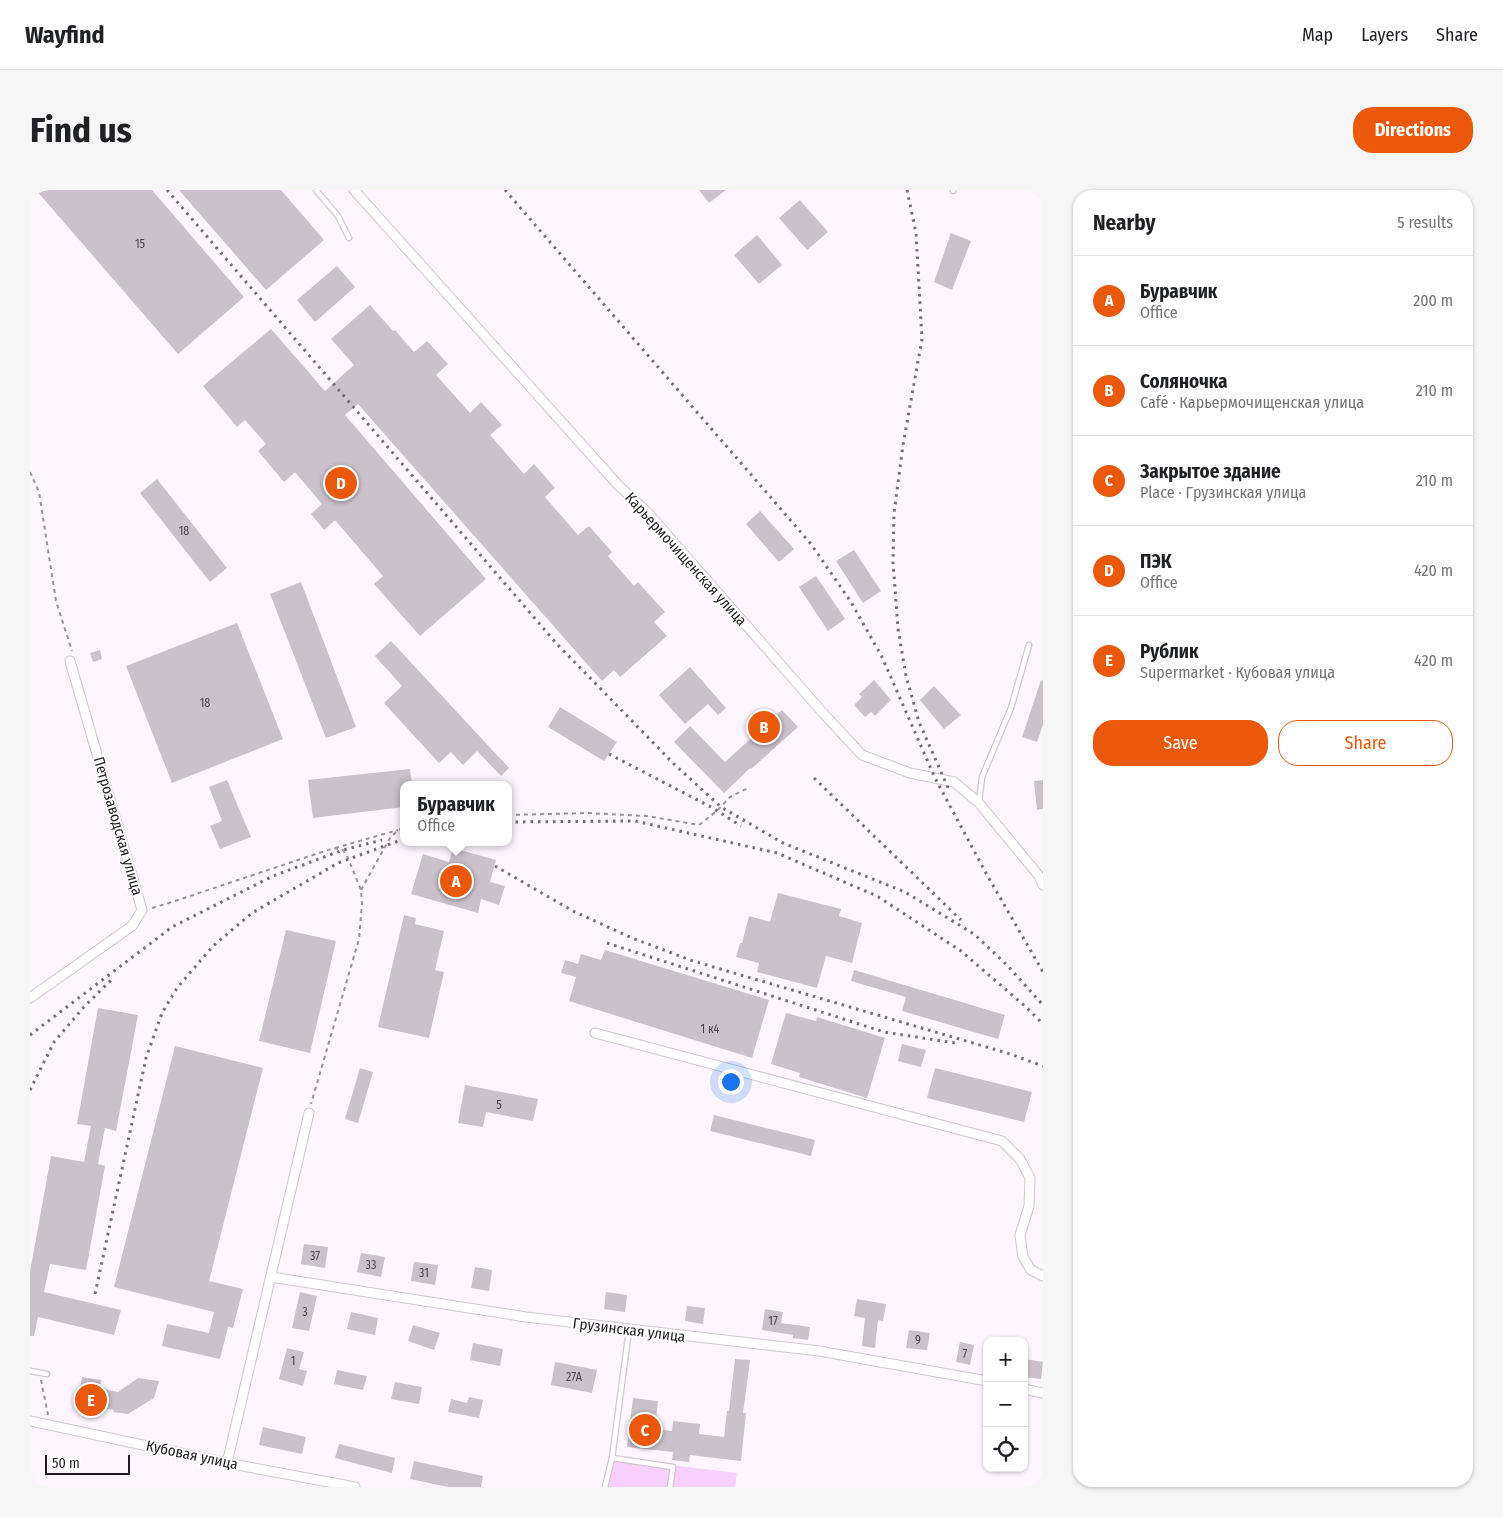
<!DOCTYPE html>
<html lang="en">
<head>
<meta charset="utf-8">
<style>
  body { margin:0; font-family:"Fira Sans Condensed",sans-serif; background:#f6f6f6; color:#202124 }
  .controls { position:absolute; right:15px; bottom:15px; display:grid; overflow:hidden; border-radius:10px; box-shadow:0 1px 4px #0004 }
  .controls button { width:45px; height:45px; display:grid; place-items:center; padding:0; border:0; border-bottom:1px solid #e0e0e0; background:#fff; color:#202124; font:25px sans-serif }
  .scale { position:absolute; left:15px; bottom:12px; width:85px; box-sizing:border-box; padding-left:5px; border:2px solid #201d20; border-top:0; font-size:14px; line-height:18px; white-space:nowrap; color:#201d20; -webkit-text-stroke:4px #fff; paint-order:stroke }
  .you { position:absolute; left:700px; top:891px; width:18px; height:18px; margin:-12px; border:4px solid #fff; border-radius:50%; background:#1a73e8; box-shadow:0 0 0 8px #1a73e833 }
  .badge { display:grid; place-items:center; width:32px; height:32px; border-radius:50%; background:#ea580c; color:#fff; font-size:16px; font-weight:700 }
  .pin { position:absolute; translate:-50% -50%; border:2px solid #fff; box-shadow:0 1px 5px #0006 }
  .popup { position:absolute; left:370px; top:591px; width:112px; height:65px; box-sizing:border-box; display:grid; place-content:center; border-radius:10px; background:#fff; filter:drop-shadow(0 1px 4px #0005); font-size:16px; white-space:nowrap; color:#757577 }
  .popup b { font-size:19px; color:#202124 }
  .popup::after { content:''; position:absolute; left:50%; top:100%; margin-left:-10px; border:10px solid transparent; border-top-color:#fff }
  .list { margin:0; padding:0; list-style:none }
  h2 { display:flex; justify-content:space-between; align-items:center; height:65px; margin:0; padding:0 20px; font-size:21px }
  h2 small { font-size:16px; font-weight:400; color:#757577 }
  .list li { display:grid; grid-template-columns:32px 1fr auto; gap:15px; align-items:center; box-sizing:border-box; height:90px; padding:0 20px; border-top:1px solid #e0e0e0 }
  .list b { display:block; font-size:19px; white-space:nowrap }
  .list p { margin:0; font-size:16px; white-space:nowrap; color:#757577 }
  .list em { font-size:16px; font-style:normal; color:#757577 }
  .actions { display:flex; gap:10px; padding:15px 20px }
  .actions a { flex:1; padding:11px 0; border:1px solid #ea580c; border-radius:20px; text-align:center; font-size:18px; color:#ea580c }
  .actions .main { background:#ea580c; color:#fff }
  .icon { flex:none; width:28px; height:28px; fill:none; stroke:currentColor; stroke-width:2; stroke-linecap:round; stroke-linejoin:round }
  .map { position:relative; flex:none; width:1013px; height:1297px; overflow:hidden; border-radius:20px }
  header { display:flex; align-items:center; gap:30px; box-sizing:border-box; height:70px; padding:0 25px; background:#fff; border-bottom:1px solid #e0e0e0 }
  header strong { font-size:24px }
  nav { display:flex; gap:28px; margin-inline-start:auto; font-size:18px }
  .intro { display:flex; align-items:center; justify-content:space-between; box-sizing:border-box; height:120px; padding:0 30px }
  h1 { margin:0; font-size:35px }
  .button { padding:12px 22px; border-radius:20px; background:#ea580c; color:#fff; font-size:18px; font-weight:700 }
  main { display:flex; gap:30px; padding:0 30px }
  aside { flex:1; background:#fff; border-radius:20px; box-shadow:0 1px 4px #0004 }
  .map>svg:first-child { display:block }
</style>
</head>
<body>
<header>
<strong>Wayfind</strong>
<nav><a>Map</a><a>Layers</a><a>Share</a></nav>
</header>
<div class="intro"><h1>Find us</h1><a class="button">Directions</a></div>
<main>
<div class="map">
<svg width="1013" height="1297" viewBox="0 0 1013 1297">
  <rect width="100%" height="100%" fill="#fdf6fe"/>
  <path fill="#f8cfff" d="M586 1266 648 1276 707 1283 705 1297H578Z"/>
  <g fill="#cac1cb">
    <path d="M6 0H122L214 107 148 164Z"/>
    <path d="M149 0H251L294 50 236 100Z"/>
    <path d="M669 0H696L679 13Z"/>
    <path d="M770 10 798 42 777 60 749 28Z"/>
    <path d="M921 43 941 51 922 100 904 92Z"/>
    <path d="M727 45 752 75 729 94 704 65Z"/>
    <path d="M307 76 325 97 285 132 267 110Z"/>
    <path d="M340 115 363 141 365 140 384 162 397 151 418 174 406 185 440 223 451 212 472 235 460 245 494 284 504 274 525 298 515 307 548 345 559 336 582 362 578 366 604 396 608 392 635 422 624 432 637 446 590 487 584 480 572 491 328 214 315 225 456 389 390 446 344 394 353 386 305 330 294 340 281 324 292 314 265 282 254 292 228 261 236 254 215 230 207 237 173 196 241 139 295 201 324 175 301 149Z"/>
    <path d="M127 289 197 378 180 392 110 303Z"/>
    <path d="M730 321 764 359 749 372 716 334Z"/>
    <path d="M824 360 851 401 833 413 806 371Z"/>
    <path d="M786 386 815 429 798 441 769 397Z"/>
    <path d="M271 392 326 537 296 548 240 404Z"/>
    <path d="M207 433 253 549 142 593 96 476Z"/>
    <path d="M361 451 479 578 471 586 447 561 433 575 421 562 409 573 354 513 372 496 345 466Z"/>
    <path d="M70 460 72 469 63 472 60 463Z"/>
    <path d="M660 477 696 518 688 525 678 514 655 534 629 505Z"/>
    <path d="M844 490 861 510 845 526 841 522 835 527 824 515 832 507 829 504Z"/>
    <path d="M1011 490 1013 491V535L1007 552 992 547Z"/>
    <path d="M904 496 931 525 914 539 890 510Z"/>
    <path d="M530 517 587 552 574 571 518 537Z"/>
    <path d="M752 520 768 537 721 579 720 578 694 603 644 552 660 536 695 572Z"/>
    <path d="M380 579 382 595H374V617L283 628 278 590Z"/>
    <path d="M197 590 221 647 190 659 180 636 192 631 179 597Z"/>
    <path d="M1013 590V619L1007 620 1004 591Z"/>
    <path d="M423 658 466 670 460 692 475 696 469 715 451 709 448 723 381 704 393 664 419 672Z"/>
    <path d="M748 703 811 719 809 726 832 733 822 773 796 766 787 798 727 782 729 773 706 767 710 753H712L719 726 740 732Z"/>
    <path d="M374 725 386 728 385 734 414 741 405 780 414 782 399 848 348 837Z"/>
    <path d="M256 740 306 751 280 863 229 851Z"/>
    <path d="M575 760 739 810 722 868 539 811 546 787 531 783 535 770 548 774 551 764 571 770Z"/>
    <path d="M824 780 975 825 968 849 872 821 876 807 821 791Z"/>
    <path d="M68 818 108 825 86 941 75 938 68 974 75 976 56 1080 20 1074 14 1102 91 1120 84 1145 8 1127 4 1146H0V1082L21 966 54 972 61 936 47 934Z"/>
    <path d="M756 823 786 831 787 827 855 848 837 908 769 887 770 883 741 874Z"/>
    <path d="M872 854 896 860 891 877 868 871Z"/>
    <path d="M145 856 233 878 179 1091 213 1099 203 1138 198 1137 190 1169 132 1156 137 1134 179 1143 184 1122 84 1097Z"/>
    <path d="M330 878 343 882 328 933 315 929Z"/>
    <path d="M905 878 1002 902 994 932 897 908Z"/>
    <path d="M435 895 508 909 503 931 456 922 453 937 428 933Z"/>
    <path d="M684 925 785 950 781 966 680 941Z"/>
    <path d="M274 1054 298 1057 295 1078 271 1074Z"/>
    <path d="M331 1063 355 1067 351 1087 327 1082Z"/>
    <path d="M384 1072 408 1075 405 1095 381 1091Z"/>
    <path d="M445 1077 462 1080 459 1101 441 1098Z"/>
    <path d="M270 1102 287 1106 279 1141 262 1138Z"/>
    <path d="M576 1102 597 1105 595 1122 574 1119Z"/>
    <path d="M827 1109 856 1114 853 1131 848 1130 845 1158 832 1156 835 1128 824 1126Z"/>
    <path d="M657 1116 675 1118 673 1134 655 1131Z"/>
    <path d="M735 1119 753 1122 751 1133 780 1137 778 1150 763 1148V1145L732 1140Z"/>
    <path d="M321 1122 348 1128 345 1145 317 1139Z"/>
    <path d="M383 1135 410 1143 404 1160 378 1151Z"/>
    <path d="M879 1140 900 1143 897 1160 876 1158Z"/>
    <path d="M930 1152 944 1155 940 1175 926 1172Z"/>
    <path d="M443 1153 473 1159 470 1176 440 1170Z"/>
    <path d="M257 1158 274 1162 269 1179 277 1181 273 1196 249 1189Z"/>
    <path d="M705 1169 720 1170 713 1223H716L711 1271 660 1265 659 1272 642 1270 643 1262 597 1257 603 1208 628 1211 625 1239 642 1241 643 1231 670 1234 669 1244 694 1247 697 1221H699Z"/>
    <path d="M994 1169 1013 1172 1011 1189 994 1187Z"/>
    <path d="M525 1172 567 1180 562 1203 521 1195Z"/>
    <path d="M307 1180 337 1186 333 1200 304 1194Z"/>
    <path d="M52 1187 71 1190 70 1198 88 1202 108 1188 129 1191 124 1208 98 1224 83 1222 84 1220 61 1216V1219L47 1216Z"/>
    <path d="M365 1192 392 1197 389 1214 361 1209Z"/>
    <path d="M439 1207 453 1210 449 1228 418 1222 421 1209 437 1213Z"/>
    <path d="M233 1237 276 1247 272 1264 229 1255Z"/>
    <path d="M309 1254 365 1268 362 1283 305 1268Z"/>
    <path d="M384 1271 453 1286 451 1297H418L380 1289Z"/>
  </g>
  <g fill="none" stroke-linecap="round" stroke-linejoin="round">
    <defs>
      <g id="lane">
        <path d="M286 0 308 26 319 48"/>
        <path d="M923 1V0"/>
        <path d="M949 612 952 587 981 518 999 455"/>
        <path d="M0 1181 17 1184"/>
        <path d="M582 1268 599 1140"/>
        <path d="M575 1297 582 1268 643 1277 640 1297"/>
      </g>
      <g id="street">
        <path d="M324 0 588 295 619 324 793 523 832 565 880 583 924 592 949 613 1009 686 1013 695"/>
        <path d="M0 808 102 736 112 720 40 471"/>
        <path d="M565 843 972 951 990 969 1000 988 999 1016 990 1045 993 1067 1001 1080 1013 1086"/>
        <path d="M241 1087 496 1127 789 1161 957 1191"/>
        <path d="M994 1199 1013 1203"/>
        <path d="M0 1231 197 1273 325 1297"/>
        <path d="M197 1273 279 923"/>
      </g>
    </defs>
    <use href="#lane" stroke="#d0c7d1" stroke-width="7"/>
    <use href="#street" stroke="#d0c7d1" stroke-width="11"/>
    <g stroke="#989399" stroke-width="2" stroke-dasharray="4 4" stroke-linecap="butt">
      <path d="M0 282 9 302 26 411 42 461"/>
      <path d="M478 625 557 623 617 626 669 635 687 621 700 607 718 598"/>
      <path d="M305 658 368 640"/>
      <path d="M331 700 360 648 368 640 374 638"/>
      <path d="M122 718 139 713 304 658 313 660 318 668 331 700 332 714 329 749 281 914"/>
      <path d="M11 1190 18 1225"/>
    </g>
    <use href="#lane" stroke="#fff" stroke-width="4.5"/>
    <use href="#street" stroke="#fff" stroke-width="9"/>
    <g stroke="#736e73" stroke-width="3" stroke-dasharray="2.5 5" stroke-linecap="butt">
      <path d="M137 0 526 453 644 574 691 617 753 653 875 702 944 744 977 775 1013 815"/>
      <path d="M475 0 781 354 821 412 852 467 905 588 957 685 1013 782"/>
      <path d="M877 0 886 43 892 149 873 255 864 323 863 372 868 439 876 486 889 532 919 600"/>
      <path d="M579 564 681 617 711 636"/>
      <path d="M784 588 931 730"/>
      <path d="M478 632 605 631 747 663 847 706 931 761 996 817 1013 834"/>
      <path d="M465 676 543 721 602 748 663 771 977 863 1013 876"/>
      <path d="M577 753 854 842 925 853"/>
      <path d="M0 845 142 737 243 686 313 660 352 650"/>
      <path d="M0 900 24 852 53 818 81 790"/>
      <path d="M65 1104 116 868 132 823 147 798 183 756 222 723 308 673 374 649"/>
    </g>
  </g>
  <g text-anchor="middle" stroke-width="4" stroke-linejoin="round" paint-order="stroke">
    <g font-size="12" fill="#4a464b">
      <text x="110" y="58">15</text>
      <text x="154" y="345">18</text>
      <text x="175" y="517">18</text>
      <text x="680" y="843">1 к4</text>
      <text x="469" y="919">5</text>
      <text x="285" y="1070">37</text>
      <text x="341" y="1079">33</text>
      <text x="394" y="1087">31</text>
      <text x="275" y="1126">3</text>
      <text x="743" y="1135">17</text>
      <text x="888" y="1154">9</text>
      <text x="935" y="1168">7</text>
      <text x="263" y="1175">1</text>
      <text x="544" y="1191">27А</text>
    </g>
    <g font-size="15" fill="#201d20" stroke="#fff">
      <text transform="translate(656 369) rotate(48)" y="5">Карьермочищенская улица</text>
      <text transform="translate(88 636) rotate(74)" y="5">Петрозаводская улица</text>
      <text transform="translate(599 1140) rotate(7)" y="5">Грузинская улица</text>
      <text transform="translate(162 1265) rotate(12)" y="5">Кубовая улица</text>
    </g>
  </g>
</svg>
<div class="controls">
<button>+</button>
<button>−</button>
<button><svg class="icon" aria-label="locate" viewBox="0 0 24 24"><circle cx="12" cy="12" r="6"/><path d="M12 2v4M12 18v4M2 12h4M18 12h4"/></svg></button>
</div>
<div class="scale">50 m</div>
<div class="you"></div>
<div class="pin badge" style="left:426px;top:691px">A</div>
<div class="popup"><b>Буравчик</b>Office</div>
<div class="pin badge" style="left:734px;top:537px">B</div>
<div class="pin badge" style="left:615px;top:1240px">C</div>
<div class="pin badge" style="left:311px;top:293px">D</div>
<div class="pin badge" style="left:61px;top:1210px">E</div>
</div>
<aside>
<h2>Nearby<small>5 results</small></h2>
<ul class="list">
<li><span class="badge">A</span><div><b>Буравчик</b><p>Office</p></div><em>200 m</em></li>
<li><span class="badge">B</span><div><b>Соляночка</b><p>Café · Карьермочищенская улица</p></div><em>210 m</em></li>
<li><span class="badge">C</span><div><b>Закрытое здание</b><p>Place · Грузинская улица</p></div><em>210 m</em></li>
<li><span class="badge">D</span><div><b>ПЭК</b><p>Office</p></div><em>420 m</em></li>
<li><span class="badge">E</span><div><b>Рублик</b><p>Supermarket · Кубовая улица</p></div><em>420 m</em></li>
</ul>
<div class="actions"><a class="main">Save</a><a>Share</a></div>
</aside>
</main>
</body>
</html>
